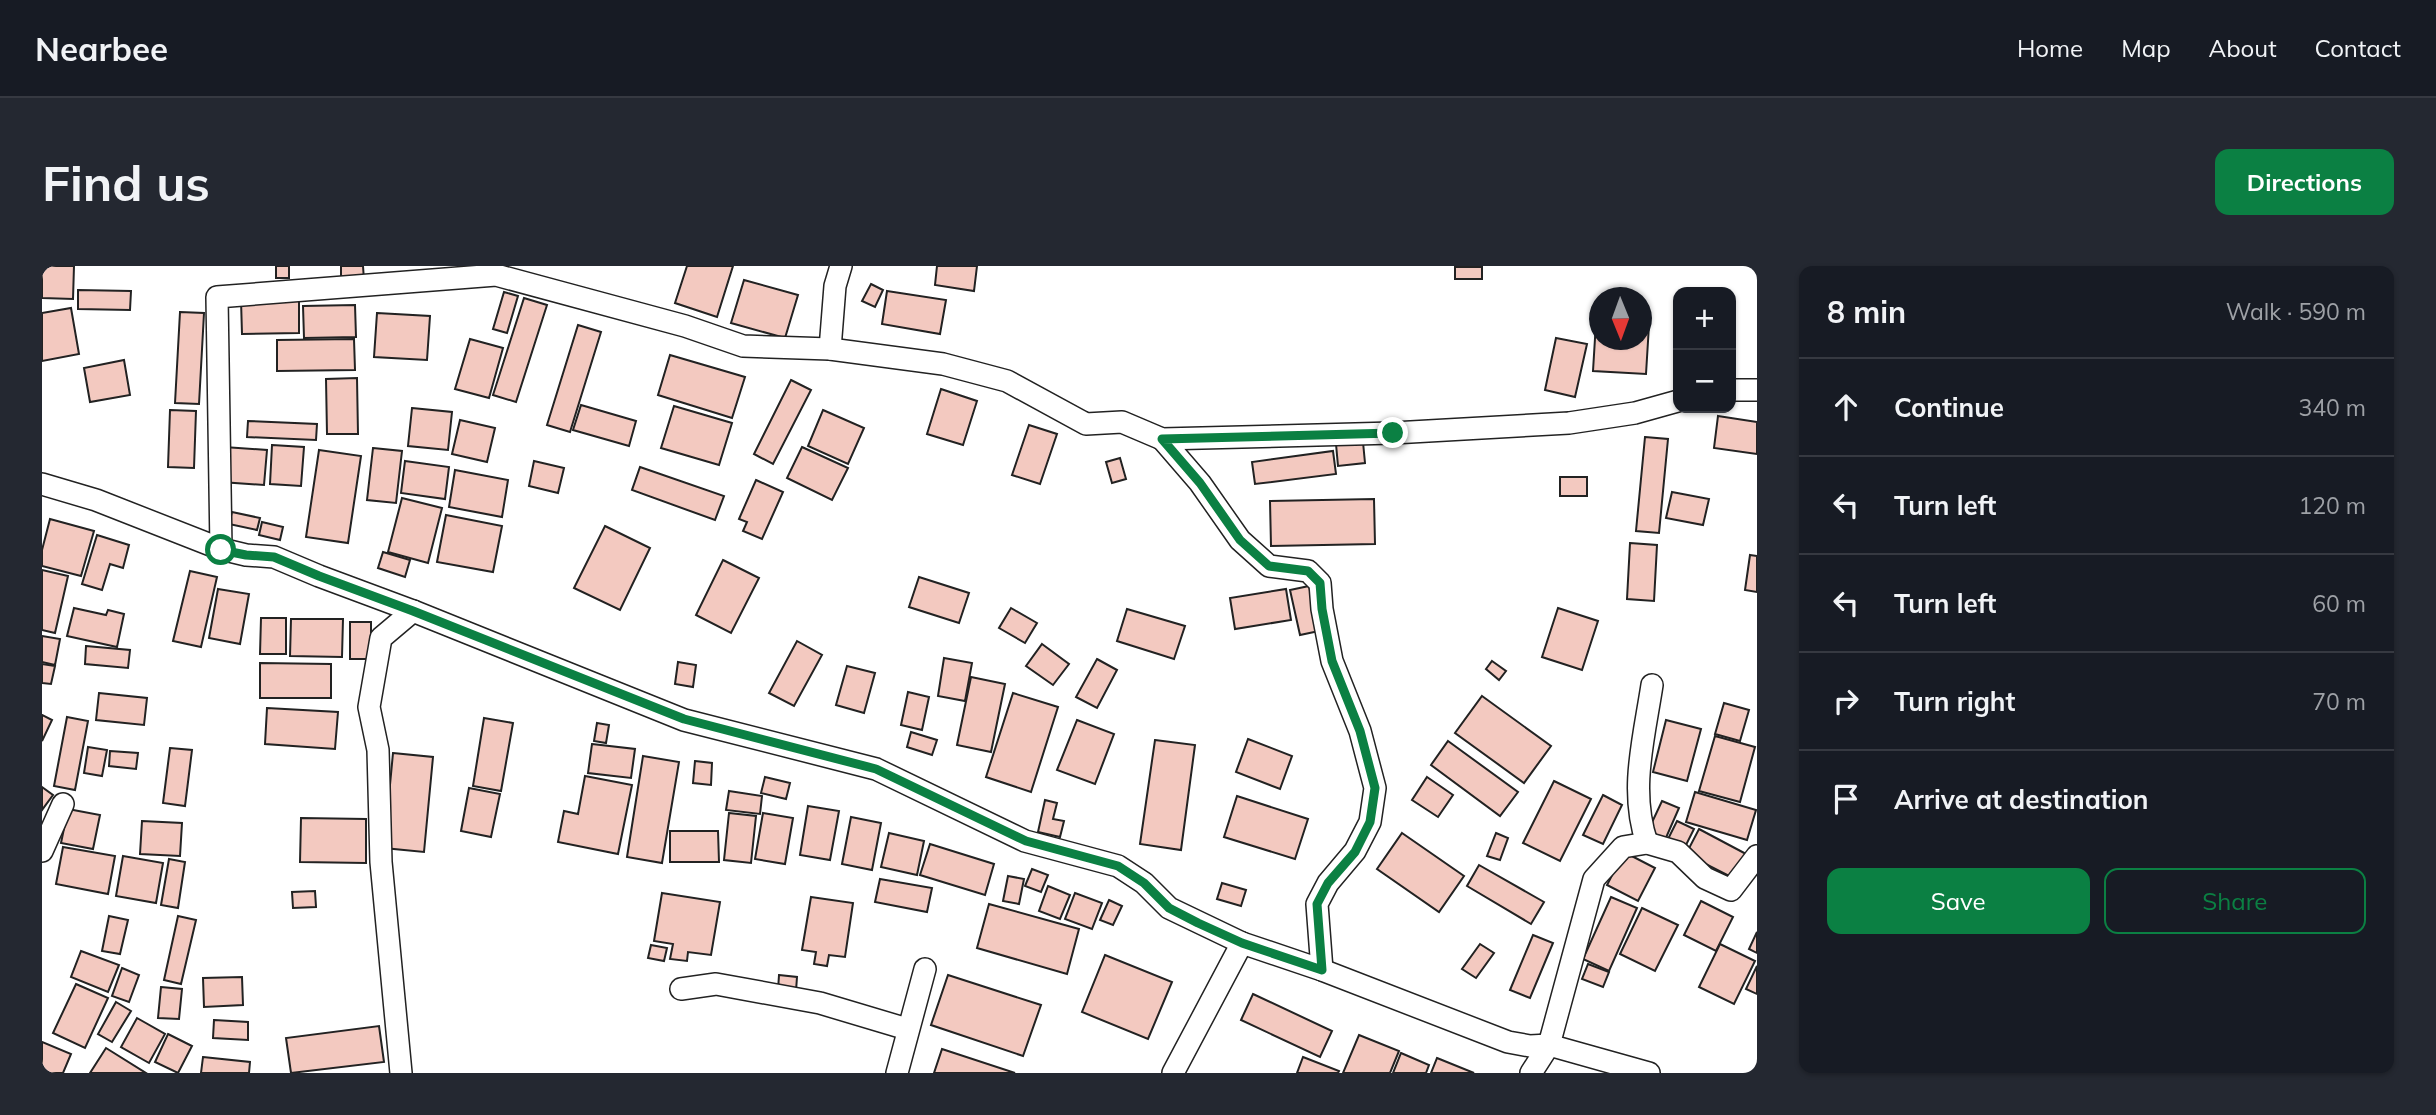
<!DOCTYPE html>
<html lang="en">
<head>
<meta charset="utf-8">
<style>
  body { margin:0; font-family:Mulish,sans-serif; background:#242831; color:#f1f3f6 }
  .controls { position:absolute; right:21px; top:21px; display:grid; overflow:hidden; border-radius:14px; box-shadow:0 2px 5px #0004 }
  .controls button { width:63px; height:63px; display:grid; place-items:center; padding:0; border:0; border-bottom:2px solid #363941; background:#171b24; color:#f1f3f6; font:35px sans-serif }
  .compass { position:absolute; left:1547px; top:21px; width:63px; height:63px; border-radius:50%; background:#171b24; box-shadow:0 2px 5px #0004; rotate:179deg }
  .stop { position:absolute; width:21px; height:21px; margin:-16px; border:5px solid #0b8043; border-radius:50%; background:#fff }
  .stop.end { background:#0b8043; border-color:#fff; box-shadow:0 2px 7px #0008 }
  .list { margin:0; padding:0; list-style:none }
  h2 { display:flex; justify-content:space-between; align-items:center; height:91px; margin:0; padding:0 28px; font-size:30px }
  h2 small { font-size:23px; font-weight:400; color:#9ea1a6 }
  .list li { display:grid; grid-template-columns:46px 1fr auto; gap:21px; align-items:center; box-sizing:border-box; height:98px; padding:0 28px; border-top:2px solid #363941 }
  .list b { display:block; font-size:26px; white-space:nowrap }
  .list em { font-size:23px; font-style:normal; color:#9ea1a6 }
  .actions { display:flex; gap:14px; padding:21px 28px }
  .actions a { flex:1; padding:16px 0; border:2px solid #0b8043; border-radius:14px; text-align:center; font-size:24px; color:#0b8043 }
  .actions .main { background:#0b8043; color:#fff }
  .icon { flex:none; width:38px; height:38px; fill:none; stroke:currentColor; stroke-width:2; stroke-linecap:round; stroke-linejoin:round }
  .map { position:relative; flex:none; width:1715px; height:807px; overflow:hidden; border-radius:14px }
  header { display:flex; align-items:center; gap:42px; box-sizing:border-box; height:98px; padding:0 35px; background:#171b24; border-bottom:2px solid #363941 }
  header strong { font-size:33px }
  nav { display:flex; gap:38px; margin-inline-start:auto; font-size:24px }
  .intro { display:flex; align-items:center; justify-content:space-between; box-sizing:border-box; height:168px; padding:0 42px }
  h1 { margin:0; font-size:49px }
  .button { padding:18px 32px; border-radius:14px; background:#0b8043; color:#fff; font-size:24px; font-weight:700 }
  main { display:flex; gap:42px; padding:0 42px }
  aside { flex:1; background:#171b24; border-radius:14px; box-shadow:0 2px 5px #0004 }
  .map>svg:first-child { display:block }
</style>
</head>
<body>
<header>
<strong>Nearbee</strong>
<nav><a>Home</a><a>Map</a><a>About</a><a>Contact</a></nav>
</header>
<div class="intro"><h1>Find us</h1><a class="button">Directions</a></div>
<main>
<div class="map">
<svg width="1715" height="807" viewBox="0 0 1715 807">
  <rect width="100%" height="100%" fill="#fff"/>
  <g fill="#f3c9c0" stroke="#222" stroke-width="2">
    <path d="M0 0H32L31 33 0 32Z"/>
    <rect x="234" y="0" width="13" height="12"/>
    <path d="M299 0H321L322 14 299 15Z"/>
    <path d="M645 0H691L675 51 633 37Z"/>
    <path d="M895 0H935L932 25 893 19Z"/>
    <rect x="1413" y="1" width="27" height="12"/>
    <path d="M702 14 756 29 743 72 689 57Z"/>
    <path d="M829 18 841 24 833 41 820 35Z"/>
    <path d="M36 24 89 25 88 44 36 43Z"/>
    <path d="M845 25 904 34 898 68 840 58Z"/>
    <path d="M462 26 476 30 465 67 451 63Z"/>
    <path d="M482 32 505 39 474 136 451 129Z"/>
    <path d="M257 33V67L200 68 199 34Z"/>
    <path d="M313 39 314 71 262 72 261 40Z"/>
    <path d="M29 42 37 88 0 95V47Z"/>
    <path d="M138 46 162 47 157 138 133 137Z"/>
    <path d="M335 47 388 50 385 94 332 91Z"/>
    <path d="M1554 56H1558V74H1600V58L1607 59 1604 108 1551 105Z"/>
    <path d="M536 59 559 66 528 166 505 159Z"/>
    <path d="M1514 72 1545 78 1533 131 1503 124Z"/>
    <path d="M312 73 313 104 235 105V74Z"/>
    <path d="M428 73 461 82 447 132 413 123Z"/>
    <path d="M628 89 703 111 690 152 616 129Z"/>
    <path d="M82 94 88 129 48 136 42 102Z"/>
    <path d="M315 112 316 168H285L284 113Z"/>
    <path d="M749 114 769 124 731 198 712 188Z"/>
    <path d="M899 123 935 135 921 179 885 168Z"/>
    <path d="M539 139 594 155 587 180 531 164Z"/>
    <path d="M632 140 690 157 677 199 619 182Z"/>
    <path d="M370 142 410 146 406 184 366 180Z"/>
    <path d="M128 144 154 145 152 202 126 201Z"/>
    <path d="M781 144 822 162 806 198 766 180Z"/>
    <path d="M1676 150 1715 156V188L1672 182Z"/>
    <path d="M418 154 453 162 445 196 410 188Z"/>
    <path d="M206 155 275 158 274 174 205 171Z"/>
    <path d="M987 159 1015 168 998 218 970 209Z"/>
    <path d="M1603 171 1626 173 1617 267 1594 265Z"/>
    <path d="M1321 176 1323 197 1296 200 1294 178Z"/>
    <path d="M230 179 262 181 259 220 228 218Z"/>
    <path d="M182 181 225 184 222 219 179 216Z"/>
    <path d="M760 181 806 202 790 234 745 212Z"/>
    <path d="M331 182 360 185 354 237 325 234Z"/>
    <path d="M277 184 319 190 306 277 264 271Z"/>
    <path d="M1291 185 1294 208 1213 218 1210 196Z"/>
    <path d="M1078 192 1084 213 1070 217 1064 196Z"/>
    <path d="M363 195 407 201 403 233 359 227Z"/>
    <path d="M492 195 522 202 516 227 487 220Z"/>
    <path d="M598 201 682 230 673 254 590 224Z"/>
    <path d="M413 204 466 214 460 251 407 241Z"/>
    <rect x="1518" y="211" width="27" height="19"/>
    <path d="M714 214 741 226 720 273 701 265 705 256 697 253Z"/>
    <path d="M1630 226 1667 233 1661 259 1624 252Z"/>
    <path d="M360 232 400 242 386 297 346 286Z"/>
    <path d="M1332 233 1333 278 1229 280 1228 235Z"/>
    <path d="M190 246 218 252 215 264 187 258Z"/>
    <path d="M404 249 460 260 451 306 395 296Z"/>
    <path d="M8 253 52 265 39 310 0 300V284Z"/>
    <path d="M220 256 241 261 238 274 217 269Z"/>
    <path d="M563 260 608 282 578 344 532 322Z"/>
    <path d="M55 269 87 279 81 302 68 298 60 324 40 318Z"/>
    <path d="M1588 277 1615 279 1612 335 1585 333Z"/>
    <path d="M341 286 368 294 363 311 336 302Z"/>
    <path d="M1708 289 1715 290V326L1703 324Z"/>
    <path d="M681 294 717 312 689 367 654 349Z"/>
    <path d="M0 304 26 310 13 367 0 364Z"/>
    <path d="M148 305 175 311 159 381 131 375Z"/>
    <path d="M877 311 927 327 917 357 867 341Z"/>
    <path d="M1267 320 1277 365 1258 369 1248 324Z"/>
    <path d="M176 323 207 328 198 378 167 372Z"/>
    <path d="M1244 323 1249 354 1193 363 1188 332Z"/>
    <path d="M32 342 64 349 66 344 82 348 75 381 25 370Z"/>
    <path d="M969 342 995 357 983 377 957 362Z"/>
    <path d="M1516 342 1556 355 1540 404 1500 391Z"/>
    <path d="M1085 343 1143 360 1132 393 1075 375Z"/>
    <path d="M219 352H244V388H218Z"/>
    <path d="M249 353H301L300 391 248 390Z"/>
    <rect x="308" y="356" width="21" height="37"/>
    <path d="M0 370 18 373 13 399 0 396Z"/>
    <path d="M755 375 780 389 752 440 727 427Z"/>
    <path d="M1000 378 1027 398 1011 419 984 400Z"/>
    <path d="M44 380 88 384 86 402 43 398Z"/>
    <path d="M902 392 930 397 923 435 896 430Z"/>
    <path d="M1055 393 1075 404 1055 442 1034 431Z"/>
    <path d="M1450 395 1464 405 1457 414 1444 403Z"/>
    <path d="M636 396 654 399 651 421 633 418Z"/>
    <path d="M218 397 289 398V432H218Z"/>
    <path d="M0 398 13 400 9 418 0 417Z"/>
    <path d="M805 400 833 407 822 447 794 439Z"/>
    <path d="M929 411 963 418 949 486 915 479Z"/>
    <path d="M866 426 887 431 880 464 859 459Z"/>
    <path d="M57 427 105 432 102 459 54 454Z"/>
    <path d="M971 427 1016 441 989 526 944 511Z"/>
    <path d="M1440 430 1509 480 1482 517 1413 467Z"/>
    <path d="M1682 437 1707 444 1698 475 1673 468Z"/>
    <path d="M225 442 296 446 293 483 223 478Z"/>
    <path d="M0 449 10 454 0 475Z"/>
    <path d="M25 451 46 455 33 524 12 520Z"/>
    <path d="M442 452 471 457 459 525 431 520Z"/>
    <path d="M1035 454 1072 468 1053 518 1015 504Z"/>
    <path d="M1624 454 1659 463 1645 515 1611 506Z"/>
    <path d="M555 457 567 459 564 477 552 475Z"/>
    <path d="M869 466 895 474 890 489 865 481Z"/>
    <path d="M1673 470 1713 481 1698 536 1657 525Z"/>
    <path d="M1206 473 1250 490 1238 523 1194 506Z"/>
    <path d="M1113 474 1153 479 1139 584 1098 578Z"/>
    <path d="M1406 475 1476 526 1458 550 1389 499Z"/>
    <path d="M550 478 593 483 589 512 546 507Z"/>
    <path d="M46 481 65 484 60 510 42 507Z"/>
    <path d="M128 482 150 484 143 540 121 537Z"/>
    <path d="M68 485 96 487 94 503 67 500Z"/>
    <path d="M351 487 391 491 382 586 342 582Z"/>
    <path d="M601 490 637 496 620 597 585 591Z"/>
    <path d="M653 495 670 497 669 519 651 517Z"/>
    <path d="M543 510 590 519 576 588 516 576 522 545 536 548Z"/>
    <path d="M723 511 748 517 744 533 719 527Z"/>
    <path d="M1385 511 1411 529 1396 551 1370 534Z"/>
    <path d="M1512 515 1549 533 1518 595 1481 577Z"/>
    <path d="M0 521 11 529 0 544Z"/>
    <path d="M427 522 458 528 449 571 419 565Z"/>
    <path d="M687 525 720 530 718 548 684 544Z"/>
    <path d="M1653 526 1714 544 1705 574 1644 556Z"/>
    <path d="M1561 529 1580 539 1561 578 1541 569Z"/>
    <path d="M1195 530 1266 553 1253 593 1182 571Z"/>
    <path d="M1003 534 1015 537 1011 553 1022 555 1018 571 996 566Z"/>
    <path d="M1620 535 1637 542 1623 574 1605 567Z"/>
    <path d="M766 540 797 545 788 594 758 589Z"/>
    <path d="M26 543 58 549 51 583 19 577Z"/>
    <path d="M687 547 714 550 709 597 682 594Z"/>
    <path d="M721 547 751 552 743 598 713 593Z"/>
    <path d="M809 551 839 557 830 604 800 598Z"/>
    <path d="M259 552 324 553V597L258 596Z"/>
    <path d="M100 555 140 557 138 590 98 588Z"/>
    <path d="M1635 555 1652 563 1643 581 1626 573Z"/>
    <path d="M1657 563 1706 589 1693 613 1644 588Z"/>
    <path d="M628 565H676L677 596H628Z"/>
    <path d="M847 567 882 575 875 609 839 601Z"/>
    <path d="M1360 567 1422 610 1397 646 1335 603Z"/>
    <path d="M1454 567 1466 572 1458 594 1445 590Z"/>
    <path d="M888 578 952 598 943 629 878 609Z"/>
    <path d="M21 581 73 590 66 628 14 618Z"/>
    <path d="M1582 586 1613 602 1596 635 1565 619Z"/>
    <path d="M81 590 121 597 114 637 74 630Z"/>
    <path d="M127 593 143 596 136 642 119 639Z"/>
    <path d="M1437 599 1502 636 1489 658 1425 620Z"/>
    <path d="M990 603 1006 609 999 626 983 620Z"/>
    <path d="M966 610 982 613 977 638 961 635Z"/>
    <path d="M838 613 890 622 885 646 833 636Z"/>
    <path d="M1180 617 1204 624 1199 640 1175 633Z"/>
    <path d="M1006 620 1028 629 1018 653 997 645Z"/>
    <path d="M273 625 274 641 251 642 250 626Z"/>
    <path d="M620 627 678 636 669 689 646 686 645 695 628 693 631 678 612 675Z"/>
    <path d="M1033 627 1060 637 1050 663 1023 653Z"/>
    <path d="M769 631 811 637 803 691 787 689 785 700 772 698 774 686 760 684Z"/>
    <path d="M1569 631 1595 642 1567 705 1541 693Z"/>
    <path d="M1067 634 1080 640 1071 659 1058 654Z"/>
    <path d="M1659 635 1691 651 1674 685 1642 669Z"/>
    <path d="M947 638 1037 663 1025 708 935 682Z"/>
    <path d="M1600 642 1636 659 1613 705 1578 688Z"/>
    <path d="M67 650 86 654 78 688 60 685Z"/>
    <path d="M136 650 154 654 139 718 122 714Z"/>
    <path d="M1715 666V687L1707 683Z"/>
    <path d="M1491 669 1511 677 1488 732 1468 724Z"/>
    <path d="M1438 678 1452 687 1434 712 1420 703Z"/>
    <path d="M1678 678 1713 695 1692 738 1657 721Z"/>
    <path d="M609 679 625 682 622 695 606 692Z"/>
    <path d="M39 685 77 699 66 726 29 711Z"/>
    <path d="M1063 689 1130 716 1106 773 1040 746Z"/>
    <path d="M1546 698 1567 706 1561 721 1540 713Z"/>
    <path d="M1715 700V728L1704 723Z"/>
    <path d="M80 702 97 709 87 736 70 730Z"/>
    <path d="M737 709 755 711 754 725 736 724Z"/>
    <path d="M906 709 999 739 981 790 889 759Z"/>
    <path d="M200 711 201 739 162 741 161 712Z"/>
    <path d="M34 718 66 732 43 782 11 767Z"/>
    <path d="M119 721 140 723 137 753 116 752Z"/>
    <path d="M1211 728 1290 765 1278 791 1199 754Z"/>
    <path d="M74 736 89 745 70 776 56 768Z"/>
    <path d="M95 752 123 768 107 797 79 781Z"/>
    <path d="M172 754 206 756V774L171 772Z"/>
    <path d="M337 760 342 796 249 807 244 772Z"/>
    <path d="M126 768 150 780 136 807 113 796Z"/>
    <path d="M1317 769 1357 785 1348 807H1301Z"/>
    <path d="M0 776 29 788 21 807H0Z"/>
    <path d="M64 782 104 807H48Z"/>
    <path d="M900 783 973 807H892Z"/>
    <path d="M1359 787 1387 799 1384 807H1351Z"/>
    <path d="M161 791 208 796 207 807H159Z"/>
    <path d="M1261 791 1297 805 1296 807H1255Z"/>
    <path d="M1395 792 1432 807H1389Z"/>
  </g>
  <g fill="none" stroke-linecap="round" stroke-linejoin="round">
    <defs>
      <g id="minor">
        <path d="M788 83 793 20 799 0"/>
        <path d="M1689 124H1715"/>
        <path d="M1120 173 1158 217 1198 274 1227 300 1266 305 1278 317 1280 343 1290 395 1318 465 1333 522 1328 556 1313 585 1286 617 1275 638 1280 704"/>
        <path d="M0 218 54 234 179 283 204 289 232 291 277 310 371 345 642 454 834 503 983 575 1076 600 1102 617 1127 642 1200 677 1280 704 1466 776 1488 780 1507 779 1607 807"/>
        <path d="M179 283 175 31 454 9 643 60 701 80 788 83 901 98 965 115 1044 158 1080 156 1120 173 1351 167 1527 157 1593 147 1636 135"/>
        <path d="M1605 577C1587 525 1602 472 1610 419"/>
        <path d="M0 585 21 538"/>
        <path d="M639 723 674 718 778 737 865 763"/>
        <path d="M359 807 339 596 336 484 327 441 339 372 371 345"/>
        <path d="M855 807 883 703"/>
        <path d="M1131 807 1200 677"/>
        <path d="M1489 807 1507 779 1552 613 1581 581 1605 577 1636 586 1663 612 1689 624 1715 590"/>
      </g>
    </defs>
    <use href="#minor" stroke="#222" stroke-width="24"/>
    <use href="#minor" stroke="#fff" stroke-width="21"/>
  </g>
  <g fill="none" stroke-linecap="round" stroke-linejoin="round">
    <path stroke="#0b8043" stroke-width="9" d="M179 284 204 289 232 291 277 310 371 345 642 453 834 503 984 575 1076 600 1102 617 1127 642 1156 657 1200 677 1280 704 1275 638 1286 617 1313 586 1328 556 1333 522 1318 465 1290 395 1280 343 1278 317 1266 305 1227 300 1198 274 1158 217 1120 173 1351 167"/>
  </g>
</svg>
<div class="controls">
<button>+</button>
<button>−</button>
</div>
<svg class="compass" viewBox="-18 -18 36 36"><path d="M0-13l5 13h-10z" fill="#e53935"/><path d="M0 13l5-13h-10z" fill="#9ea1a6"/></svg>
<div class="stop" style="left:179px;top:284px"></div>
<div class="stop end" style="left:1351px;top:167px"></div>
</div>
<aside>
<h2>8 min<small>Walk · 590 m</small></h2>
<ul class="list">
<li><svg class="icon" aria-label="ahead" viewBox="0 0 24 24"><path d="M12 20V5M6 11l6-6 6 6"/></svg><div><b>Continue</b></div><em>340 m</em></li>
<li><svg class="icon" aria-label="left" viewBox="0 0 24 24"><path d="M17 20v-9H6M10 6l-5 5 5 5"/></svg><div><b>Turn left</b></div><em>120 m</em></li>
<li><svg class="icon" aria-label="left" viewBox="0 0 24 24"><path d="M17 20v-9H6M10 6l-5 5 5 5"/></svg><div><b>Turn left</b></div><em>60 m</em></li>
<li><svg class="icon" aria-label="right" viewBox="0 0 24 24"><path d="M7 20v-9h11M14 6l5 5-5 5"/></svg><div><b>Turn right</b></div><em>70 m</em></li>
<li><svg class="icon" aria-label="arrive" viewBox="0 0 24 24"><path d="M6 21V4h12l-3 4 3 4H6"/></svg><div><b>Arrive at destination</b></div></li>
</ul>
<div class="actions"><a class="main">Save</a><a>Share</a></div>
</aside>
</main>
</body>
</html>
